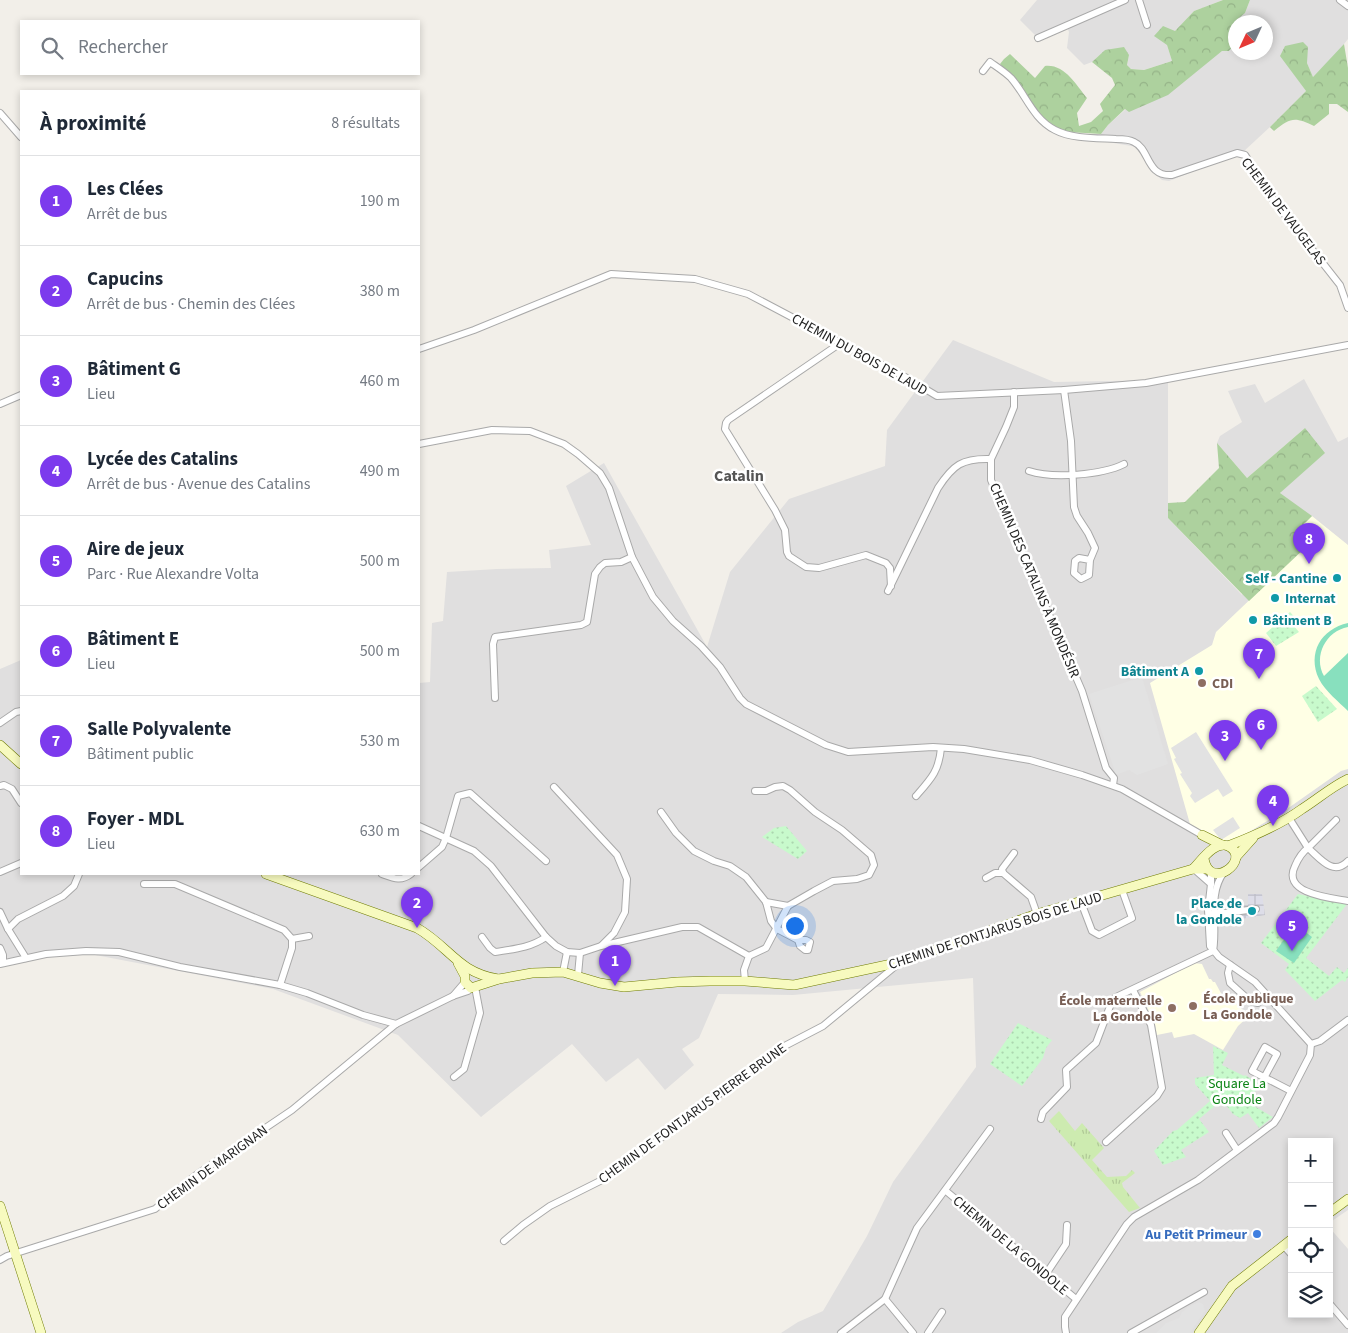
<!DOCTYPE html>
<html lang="fr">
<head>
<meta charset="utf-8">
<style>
  body { margin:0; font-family:"Source Sans 3",sans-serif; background:#f6f6f7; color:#1f2937 }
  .controls { position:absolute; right:15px; bottom:15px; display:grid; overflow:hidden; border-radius:0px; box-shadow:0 2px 8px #0003 }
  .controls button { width:45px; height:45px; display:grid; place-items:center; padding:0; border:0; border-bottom:1px solid #e0e1e3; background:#fff; color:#1f2937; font:25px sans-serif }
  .compass { position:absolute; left:1228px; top:15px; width:45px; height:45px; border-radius:50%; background:#fff; box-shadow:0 2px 8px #0003; rotate:226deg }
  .you { position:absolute; left:794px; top:925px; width:18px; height:18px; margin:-12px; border:4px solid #fff; border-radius:50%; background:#1a73e8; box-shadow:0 0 0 8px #1a73e833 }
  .badge { display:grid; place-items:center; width:32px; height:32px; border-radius:50%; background:#7c3aed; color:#fff; font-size:16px; font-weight:700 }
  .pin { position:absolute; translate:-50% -41px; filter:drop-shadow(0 1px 2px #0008) }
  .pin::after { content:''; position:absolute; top:26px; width:18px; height:15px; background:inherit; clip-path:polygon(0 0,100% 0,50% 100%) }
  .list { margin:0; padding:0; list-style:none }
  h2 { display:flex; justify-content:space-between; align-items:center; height:65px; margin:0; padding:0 20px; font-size:21px }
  h2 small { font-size:16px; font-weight:400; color:#747a83 }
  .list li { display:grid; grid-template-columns:32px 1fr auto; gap:15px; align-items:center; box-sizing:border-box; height:90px; padding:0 20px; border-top:1px solid #e0e1e3 }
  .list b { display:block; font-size:19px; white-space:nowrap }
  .list p { margin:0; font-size:16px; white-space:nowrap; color:#747a83 }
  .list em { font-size:16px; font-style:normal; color:#747a83 }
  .icon { flex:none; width:28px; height:28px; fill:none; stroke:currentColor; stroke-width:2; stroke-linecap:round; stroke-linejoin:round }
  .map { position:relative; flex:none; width:1348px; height:1333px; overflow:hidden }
  .search { position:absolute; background:#fff; box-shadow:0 2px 8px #0003; left:20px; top:20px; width:400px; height:55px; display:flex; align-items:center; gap:12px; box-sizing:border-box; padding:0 18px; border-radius:0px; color:#747a83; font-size:19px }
  .panel { position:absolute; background:#fff; box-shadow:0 2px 8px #0003; left:20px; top:90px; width:400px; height:785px; border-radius:0px }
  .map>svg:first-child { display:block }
</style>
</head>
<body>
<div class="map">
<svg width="1348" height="1333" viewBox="0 0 1348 1333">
  <defs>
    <pattern id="grass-tufts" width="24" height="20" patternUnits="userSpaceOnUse" patternTransform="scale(1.25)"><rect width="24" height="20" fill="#cdebb0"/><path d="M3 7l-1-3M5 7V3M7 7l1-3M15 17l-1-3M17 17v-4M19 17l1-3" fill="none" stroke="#b0c997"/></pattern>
    <pattern id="forest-crowns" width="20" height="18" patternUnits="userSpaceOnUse" patternTransform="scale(1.25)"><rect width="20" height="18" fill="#add19e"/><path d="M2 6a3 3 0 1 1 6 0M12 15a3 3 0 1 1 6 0" fill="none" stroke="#95b388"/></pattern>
    <pattern id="park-dots" width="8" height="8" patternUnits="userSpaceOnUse" patternTransform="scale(1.25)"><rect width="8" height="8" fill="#c8facc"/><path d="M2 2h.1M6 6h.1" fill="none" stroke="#acd6af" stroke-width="1.8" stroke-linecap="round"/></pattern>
    <pattern id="plaza-grid" width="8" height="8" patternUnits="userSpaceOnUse" patternTransform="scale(1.25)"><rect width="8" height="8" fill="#dddde8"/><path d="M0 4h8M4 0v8" fill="none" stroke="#bdbdc7"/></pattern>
  </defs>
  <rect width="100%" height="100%" fill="#f2efe9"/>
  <g fill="#e0dfdf">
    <path d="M1037 0H1223L1194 11 1175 31 1167 45 1172 61 1144 70 1131 69 1127 65 1129 55 1105 50 1092 62 1084 65 1067 48 1069 32 1067 27 1037 41 1035 35 1020 20Z"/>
    <path d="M1250 0H1348V39L1337 53 1313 77 1307 63 1281 56 1306 91 1270 127 1243 152 1169 181 1162 180 1153 172 1137 147 1102 141 1101 134 1108 125 1126 109 1222 51H1229L1235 44 1236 52H1266V22H1236L1235 24 1233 22 1245 13Z"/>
    <path d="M953 340 1054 382 1168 380V518L1242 595 1305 428 1247 478 1217 443 1220 436 1242 422 1228 391 1255 384 1265 403 1304 379 1338 442 1348 437V1210L1329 1223V1142H1292V1314H1329V1227L1348 1249V1333H781L798 1322 823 1311 867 1236 893 1182 976 1067 973 978 793 995 718 994 699 1038 682 1049 694 1065 665 1090 638 1058 606 1082 572 1044 481 1117 398 1035 273 989 85 953 27 955 0 960V669L21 660V874H419V683L430 682 432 623 443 621 447 572 497 569 551 568 549 550 591 545 566 486 604 463 707 647 730 572 789 499 885 466 887 430Z"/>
  </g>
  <g fill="#ffffe5">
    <path d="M1312 516 1348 545V769L1341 771 1287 809 1236 840 1220 841 1190 824 1150 683 1212 645 1216 632 1305 547 1294 533Z"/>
    <path d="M1194 963 1202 964 1209 979H1211L1213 982H1215L1223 997 1228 996 1249 1016 1238 1026 1223 1050 1194 1034 1174 1038 1172 1032 1157 1035 1155 1024 1140 992Z"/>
  </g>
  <path fill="url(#grass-tufts)" d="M1059 1111 1075 1131 1082 1123 1104 1148 1092 1160 1107 1177 1126 1176 1132 1170 1135 1173 1122 1183 1123 1187 1140 1208 1129 1212 1049 1121Z"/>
  <g fill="url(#forest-crowns)">
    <path d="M1223 0H1250L1245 13 1234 22 1235 24V44L1229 51H1222L1168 95 1129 112 1125 109 1108 125 1101 134 1069 132 1053 127 1044 120 1017 83 1000 64 1004 59 1010 54 1035 78 1045 66C1065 64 1076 85 1087 98L1077 113 1079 126 1091 122 1103 111 1100 104 1115 85 1112 78 1092 62 1105 50 1124 47 1129 55 1127 65 1131 69 1144 70 1172 61 1167 45 1154 36 1163 26 1175 31 1194 11Z"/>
    <path d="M1303 42 1308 47 1307 63 1313 77 1344 44 1348 68V112L1337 104H1329V114L1314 126C1295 117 1291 117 1274 131L1270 127 1306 91 1280 56 1285 46Z"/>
    <path d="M1305 428 1325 453 1280 493 1312 516 1295 533 1306 547 1249 601 1168 518V503L1185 502 1219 468 1217 443 1247 478Z"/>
  </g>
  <g fill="url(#park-dots)">
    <path d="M1290 612 1298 621 1293 625 1299 632 1276 646 1266 633Z"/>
    <path d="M1316 686 1337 709 1318 722 1302 696Z"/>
    <path d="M786 826 807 851 798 859 762 837 774 828Z"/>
    <path d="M1298 894 1347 904 1306 958 1329 976 1337 967 1344 973 1348 968V977L1345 982 1342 980 1315 1001 1285 970 1289 964 1261 943Z"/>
    <path d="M1018 1023 1052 1040 1046 1048 1043 1058 1022 1086 990 1064Z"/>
    <path d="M1213 1046 1228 1053 1222 1065 1244 1076 1245 1075 1259 1084 1249 1103 1273 1117 1259 1128 1248 1113 1240 1118 1233 1114 1222 1100 1199 1119 1209 1132 1181 1150 1186 1157 1163 1165 1154 1151 1173 1131 1177 1130 1210 1101 1195 1084V1078L1214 1075Z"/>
  </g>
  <g fill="#88e0be">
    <path d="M1348 623V627C1326 631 1313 656 1324 676L1348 653V711C1339 702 1325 691 1319 679 1307 653 1321 629 1348 623Z"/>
    <path d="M1295 924 1312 937 1294 963 1276 951Z"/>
  </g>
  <g fill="#e2e2e2">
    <path d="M1142 677 1168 764 1137 775 1129 770 1116 775 1089 694Z"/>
    <path d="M1196 732 1233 791 1223 797 1218 789 1195 803 1190 796 1192 793 1180 774 1182 773 1174 759 1176 758 1171 748Z"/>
    <path d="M1233 817 1240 828 1221 840 1213 830Z"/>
    <path d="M1199 1302 1203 1304 1205 1311 1190 1333H1156L1166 1323 1179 1318 1182 1312 1188 1307Z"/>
  </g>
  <path fill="url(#plaza-grid)" d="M1248 894H1262L1265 915 1241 919 1239 906 1248 905Z"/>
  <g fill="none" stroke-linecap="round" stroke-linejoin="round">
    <defs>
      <g id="street">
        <path d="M1139 0 1147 25"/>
        <path d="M1340 0 1348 6"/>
        <path d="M1038 38 1125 0"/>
        <path d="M983 71 990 62C997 67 1005 72 1011 78 1026 95 1033 119 1055 130 1072 139 1097 138 1116 139 1122 139 1129 139 1134 142 1150 149 1146 177 1172 175L1237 153 1245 155 1274 201 1340 285 1348 308"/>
        <path d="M0 113 21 137"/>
        <path d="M842 342 728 420 726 423 725 429 775 510 785 530 787 552 789 556 806 567 819 568 866 555 886 563 890 568 891 586"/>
        <path d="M419 349 474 330 611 274 695 279 748 294 907 378 937 396 1064 390 1146 383 1348 345"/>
        <path d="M1064 390 1071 441 1074 507 1077 516 1088 533 1095 548 1090 560 1089 575 1081 579 1074 573 1075 561 1079 558 1090 560"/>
        <path d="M1014 392V407L1006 427 991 459V480L1082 691 1106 768 1114 778 1113 785"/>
        <path d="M0 404 21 395"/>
        <path d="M419 444 492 430 530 431 564 444 578 454 600 473 609 488 632 557 653 597 673 621 701 646 720 667 740 698 746 704 826 745 848 752 933 747 964 749 1030 760 1082 775 1122 789 1202 835"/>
        <path d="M1029 471C1053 479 1102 475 1124 464"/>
        <path d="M888 591 938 488C953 465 962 458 991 459"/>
        <path d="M495 698 493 644 495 637 581 625 587 622 595 574 600 567 605 563 621 562 632 557"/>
        <path d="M0 723 16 712 21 711"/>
        <path d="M0 786 4 785 12 789 21 803"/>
        <path d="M554 787 617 855 627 879 625 912 614 933 602 945"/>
        <path d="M916 796C931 779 939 771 941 748"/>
        <path d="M661 812 676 833 694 851 714 861 730 866 746 877 766 902 771 921 777 929 798 940 800 946 805 950H808L810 942 806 940H798"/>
        <path d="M1289 818 1308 848C1301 853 1298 859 1295 866 1281 894 1332 898 1348 901"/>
        <path d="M1336 820 1308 848C1320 858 1333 877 1348 861"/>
        <path d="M419 826 474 851 491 866 546 937 556 946 567 952 580 953 601 946 682 927H698L749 956"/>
        <path d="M419 867 442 847 446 838 458 796 470 793 546 861"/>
        <path d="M1194 869 1211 884"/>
        <path d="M0 872 21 863"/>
        <path d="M1003 873 1002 869 1014 853"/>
        <path d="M1211 873V884L1208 910 1210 946 1219 957 1255 982 1311 1044"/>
        <path d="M382 874C393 878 401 882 411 874"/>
        <path d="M986 878 995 873H1003L1031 897 1037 914"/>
        <path d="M144 884H175L284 930 292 939V948L280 985"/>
        <path d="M766 902 788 906"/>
        <path d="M1081 902 1092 931 1099 935 1132 918 1122 890"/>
        <path d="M0 912 8 929 26 958"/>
        <path d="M1214 913H1225L1256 909"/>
        <path d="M8 929 18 919 63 896 74 886 79 874"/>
        <path d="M482 937 490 948 495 952C514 949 530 948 546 937"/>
        <path d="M292 939 309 936"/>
        <path d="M0 948 3 955V963"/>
        <path d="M1213 951C1218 925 1207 895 1224 872"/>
        <path d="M749 956 766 948 788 906 814 891 833 881 857 879 869 875 874 865 871 855 842 830 815 812 790 790 783 786 775 787 766 791H755"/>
        <path d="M0 964 46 954 86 951 119 952 180 967 280 985 307 993 363 1015 396 1024"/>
        <path d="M1230 965 1228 973 1230 983 1250 1001 1258 1003 1268 995"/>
        <path d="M563 972 567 952"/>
        <path d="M578 975 580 953"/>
        <path d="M745 981 744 970 749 956"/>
        <path d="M453 996 465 982"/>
        <path d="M1311 1044 1320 1041 1348 1020"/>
        <path d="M454 1077 464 1069 480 1013 475 987"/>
        <path d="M1264 1078 1277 1054 1265 1047 1252 1071 1291 1091"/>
        <path d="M1041 1119 1043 1112 1067 1087 1066 1070 1096 1043 1112 1001 1116 997 1213 951"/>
        <path d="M1226 1133 1237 1150"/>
        <path d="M1106 1142 1157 1096 1162 1088 1151 1025 1133 990"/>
        <path d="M946 1191 1076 1299"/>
        <path d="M504 1241 523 1225 550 1206 600 1181 624 1165 700 1109 775 1051 823 1026 898 964"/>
        <path d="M1283 1245 1292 1255"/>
        <path d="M0 1260 7 1256 155 1209 196 1175 292 1110 396 1024 453 996 468 991 471 988"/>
        <path d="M1046 1274 1066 1244 1067 1225"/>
        <path d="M885 1299 913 1333"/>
        <path d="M1329 1303 1348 1325"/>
        <path d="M841 1333 885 1299 917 1228 990 1129"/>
        <path d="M928 1333 942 1312"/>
        <path d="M1066 1333 1065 1327V1317L1127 1224 1134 1217 1198 1180 1274 1123 1278 1117 1310 1055 1311 1044"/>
        <path d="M1131 1333 1204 1292"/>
      </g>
      <g id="secondary">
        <path d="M0 745 21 764"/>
        <path d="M1202 835 1222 845"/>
        <path d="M1228 846C1254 836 1280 825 1302 809 1318 799 1331 787 1348 779"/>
        <path d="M1236 857 1253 838"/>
        <path d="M1193 869C1201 861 1216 838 1230 847 1251 860 1210 892 1204 859"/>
        <path d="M266 874 417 928C450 947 457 972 498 979"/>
        <path d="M458 963 465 976V982L471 988 499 979 532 973 563 972 600 983 624 987 677 982 710 981H745L794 985 901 962 1037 914 1193 869H1207"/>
        <path d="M0 1206 41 1333"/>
        <path d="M1329 1213 1348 1199"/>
        <path d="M1199 1333 1232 1286 1292 1239"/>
      </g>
    </defs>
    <use href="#street" stroke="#a9a9a9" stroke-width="8"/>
    <use href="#secondary" stroke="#707d05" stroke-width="10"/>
    <use href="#street" stroke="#fff" stroke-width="6"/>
    <use href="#secondary" stroke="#f7fabf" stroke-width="9"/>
  </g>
  <g fill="#0f9aa8" stroke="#fff" stroke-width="2">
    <circle cx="1337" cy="578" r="5"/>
    <circle cx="1275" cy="598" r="5"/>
    <circle cx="1253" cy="620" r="5"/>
    <circle cx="1199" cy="671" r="5"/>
    <circle cx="1252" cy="911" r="5"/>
  </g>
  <g fill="#8d6e63" stroke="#fff" stroke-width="2">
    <circle cx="1202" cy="683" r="5"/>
    <circle cx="1193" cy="1006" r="5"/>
    <circle cx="1172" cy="1008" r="5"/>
  </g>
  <circle fill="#3f7fe0" stroke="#fff" stroke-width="2" cx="1257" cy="1234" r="5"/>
  <g text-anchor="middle" stroke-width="5" stroke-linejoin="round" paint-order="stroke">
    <g font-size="14" fill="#222" stroke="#fff">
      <text transform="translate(1284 211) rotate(53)" y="5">CHEMIN DE VAUGELAS</text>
      <text transform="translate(860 354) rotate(29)" y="5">CHEMIN DU BOIS DE LAUD</text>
      <text transform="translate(1035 580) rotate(67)" y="5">CHEMIN DES CATALINS À MONDÉSIR</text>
      <text transform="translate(995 930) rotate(-18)" y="5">CHEMIN DE FONTJARUS BOIS DE LAUD</text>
      <text transform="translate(692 1113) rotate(-36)" y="5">CHEMIN DE FONTJARUS PIERRE BRUNE</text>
      <text transform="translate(212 1167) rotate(-36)" y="5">CHEMIN DE MARIGNAN</text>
      <text transform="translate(1011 1245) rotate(40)" y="5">CHEMIN DE LA GONDOLE</text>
    </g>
    <g font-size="14" font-weight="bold" fill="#0d838f" stroke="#fff" text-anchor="end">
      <text x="1327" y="583">Self - Cantine</text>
      <text x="1285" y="603" text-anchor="start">Internat</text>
      <text x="1263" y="625" text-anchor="start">Bâtiment B</text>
      <text x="1189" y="676">Bâtiment A</text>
      <text x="1242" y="908">Place de<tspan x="1242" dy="16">la Gondole</tspan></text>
    </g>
    <g font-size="14" font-weight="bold" fill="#785e54" stroke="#fff" text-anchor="start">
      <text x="1212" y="688">CDI</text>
      <text x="1203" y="1003">École publique<tspan x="1203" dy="16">La Gondole</tspan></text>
      <text x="1162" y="1005" text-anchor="end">École maternelle<tspan x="1162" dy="16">La Gondole</tspan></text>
    </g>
    <g font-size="14" fill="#0c8416" stroke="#fff">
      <text x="1237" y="1088">Square La<tspan x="1237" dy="16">Gondole</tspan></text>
    </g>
    <g font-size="14" font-weight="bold" fill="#366cbe" stroke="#fff" text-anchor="end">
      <text x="1247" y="1239">Au Petit Primeur</text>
    </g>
    <g font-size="16" font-weight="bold" fill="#555" stroke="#fff">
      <text x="739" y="481">Catalin</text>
    </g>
  </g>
</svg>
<div class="controls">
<button>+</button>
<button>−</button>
<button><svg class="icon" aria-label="locate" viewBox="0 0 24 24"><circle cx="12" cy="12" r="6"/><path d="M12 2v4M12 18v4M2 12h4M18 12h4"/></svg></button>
<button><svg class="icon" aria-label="layers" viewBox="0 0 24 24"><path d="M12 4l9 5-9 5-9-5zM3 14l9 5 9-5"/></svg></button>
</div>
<svg class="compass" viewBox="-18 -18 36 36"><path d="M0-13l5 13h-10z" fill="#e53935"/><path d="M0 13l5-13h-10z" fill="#747a83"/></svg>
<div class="you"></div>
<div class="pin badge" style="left:615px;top:986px">1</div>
<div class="pin badge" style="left:417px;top:928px">2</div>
<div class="pin badge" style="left:1225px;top:761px">3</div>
<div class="pin badge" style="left:1273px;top:826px">4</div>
<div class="pin badge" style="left:1292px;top:951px">5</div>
<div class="pin badge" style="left:1261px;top:750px">6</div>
<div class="pin badge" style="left:1259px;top:679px">7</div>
<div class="pin badge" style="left:1309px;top:564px">8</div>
<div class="search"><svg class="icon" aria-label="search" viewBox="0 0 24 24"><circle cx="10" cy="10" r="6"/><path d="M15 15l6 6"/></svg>Rechercher</div>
<section class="panel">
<h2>À proximité<small>8 résultats</small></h2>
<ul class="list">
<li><span class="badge">1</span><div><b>Les Clées</b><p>Arrêt de bus</p></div><em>190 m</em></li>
<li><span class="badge">2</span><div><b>Capucins</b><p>Arrêt de bus · Chemin des Clées</p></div><em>380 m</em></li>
<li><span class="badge">3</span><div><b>Bâtiment G</b><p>Lieu</p></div><em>460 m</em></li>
<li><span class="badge">4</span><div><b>Lycée des Catalins</b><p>Arrêt de bus · Avenue des Catalins</p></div><em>490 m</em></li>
<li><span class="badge">5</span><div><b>Aire de jeux</b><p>Parc · Rue Alexandre Volta</p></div><em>500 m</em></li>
<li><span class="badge">6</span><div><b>Bâtiment E</b><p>Lieu</p></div><em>500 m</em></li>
<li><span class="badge">7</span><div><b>Salle Polyvalente</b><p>Bâtiment public</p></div><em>530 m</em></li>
<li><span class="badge">8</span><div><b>Foyer - MDL</b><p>Lieu</p></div><em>630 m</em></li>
</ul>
</section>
</div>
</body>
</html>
